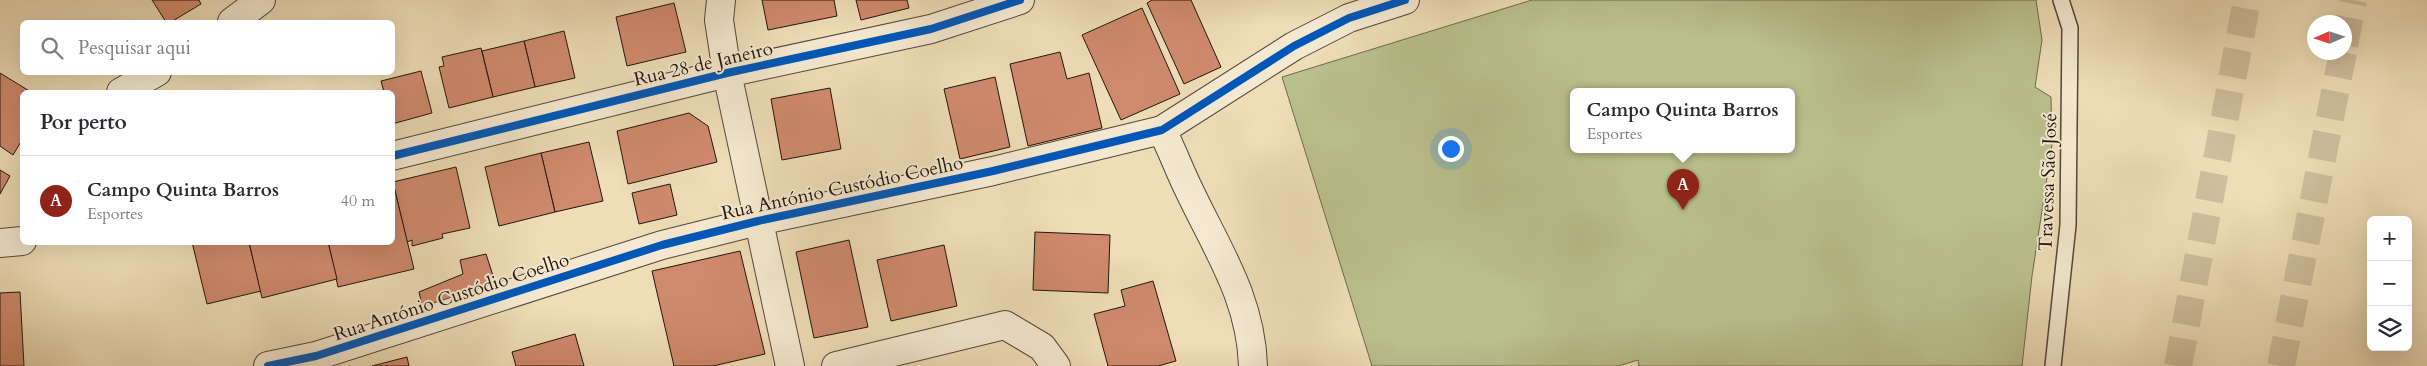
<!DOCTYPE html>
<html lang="pt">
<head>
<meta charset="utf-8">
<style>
  body { margin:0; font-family:Cardo,serif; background:#f7f7f7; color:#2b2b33 }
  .controls { position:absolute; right:15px; bottom:15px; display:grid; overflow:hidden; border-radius:8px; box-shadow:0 5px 20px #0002 }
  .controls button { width:45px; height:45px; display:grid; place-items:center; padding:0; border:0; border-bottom:1px solid #e1e1e2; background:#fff; color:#2b2b33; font:25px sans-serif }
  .compass { position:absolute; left:2307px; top:15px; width:45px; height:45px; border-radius:50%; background:#fff; box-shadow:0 5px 20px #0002; rotate:267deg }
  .you { position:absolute; left:1450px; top:148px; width:18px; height:18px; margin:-12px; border:4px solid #fff; border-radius:50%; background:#1a73e8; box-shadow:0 0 0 8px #1a73e833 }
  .badge { display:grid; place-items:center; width:32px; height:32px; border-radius:50%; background:#8f2418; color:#fff; font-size:16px; font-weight:700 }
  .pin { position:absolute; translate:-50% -41px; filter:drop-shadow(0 1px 2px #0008) }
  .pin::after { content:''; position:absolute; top:26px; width:18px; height:15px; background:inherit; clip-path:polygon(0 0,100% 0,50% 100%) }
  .popup { position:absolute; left:1570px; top:88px; width:225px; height:65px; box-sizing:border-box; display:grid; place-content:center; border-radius:8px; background:#fff; filter:drop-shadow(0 1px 4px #0005); font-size:16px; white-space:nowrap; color:#7c7c81 }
  .popup b { font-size:19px; color:#2b2b33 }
  .popup::after { content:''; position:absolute; left:50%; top:100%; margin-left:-10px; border:10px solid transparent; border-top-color:#fff }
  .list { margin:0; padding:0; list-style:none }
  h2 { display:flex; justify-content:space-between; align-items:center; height:65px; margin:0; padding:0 20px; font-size:21px }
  h2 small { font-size:16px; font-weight:400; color:#7c7c81 }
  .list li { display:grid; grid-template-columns:32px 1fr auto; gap:15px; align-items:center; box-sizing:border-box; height:90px; padding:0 20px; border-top:1px solid #e1e1e2 }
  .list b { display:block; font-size:19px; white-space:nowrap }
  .list p { margin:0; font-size:16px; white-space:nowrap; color:#7c7c81 }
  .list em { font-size:16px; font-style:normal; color:#7c7c81 }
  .icon { flex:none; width:28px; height:28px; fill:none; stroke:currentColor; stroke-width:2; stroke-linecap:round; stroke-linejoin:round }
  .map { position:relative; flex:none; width:2427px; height:366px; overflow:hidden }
  .search { position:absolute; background:#fff; box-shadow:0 5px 20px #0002; left:20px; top:20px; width:375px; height:55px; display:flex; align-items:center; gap:12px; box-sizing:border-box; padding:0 18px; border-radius:8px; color:#7c7c81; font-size:19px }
  .panel { position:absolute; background:#fff; box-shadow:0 5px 20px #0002; left:20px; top:90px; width:375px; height:155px; border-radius:8px }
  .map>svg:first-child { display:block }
</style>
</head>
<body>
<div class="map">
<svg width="2427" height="366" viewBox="0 0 2427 366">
  <rect width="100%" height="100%" fill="#eeddb7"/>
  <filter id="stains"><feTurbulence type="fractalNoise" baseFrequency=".004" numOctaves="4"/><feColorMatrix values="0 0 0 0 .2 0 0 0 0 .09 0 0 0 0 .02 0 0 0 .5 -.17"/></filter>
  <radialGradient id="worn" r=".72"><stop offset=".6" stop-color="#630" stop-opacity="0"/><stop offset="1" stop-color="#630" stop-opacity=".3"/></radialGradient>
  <path fill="#bac08d" stroke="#6d6a4e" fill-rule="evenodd" d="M1532 0H2036L2042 40 2035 87 2051 97 2052 145 2032 276 2022 366H1639L1638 360 1618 366H1372L1282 77ZM1574 91H1792V149H1574Z"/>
  <g fill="#cf8a6d" stroke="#20140f">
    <path d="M152 0H199L201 4 171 22H166Z"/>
    <path d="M762 0H834L837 16 768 30Z"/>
    <path d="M856 0H907L909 8 861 20Z"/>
    <path d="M1152 0H1191L1221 67 1184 84 1147 3Z"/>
    <path d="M674 3 686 52 627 66 616 17Z"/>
    <path d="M1142 8 1180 94 1121 120 1082 35Z"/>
    <path d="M564 31 575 78 535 87 524 41Z"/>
    <path d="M524 41 535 87 493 97 482 51Z"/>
    <path d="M481 48 493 97 449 108 439 67 444 66 442 57Z"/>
    <path d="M1060 52 1067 79 1089 73 1102 128 1028 146 1010 64Z"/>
    <path d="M421 71 432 113 392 124V92H384L381 81Z"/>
    <path d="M0 73 31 92H22V140L13 155 0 146Z"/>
    <path d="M995 77 1010 147 960 159 944 89Z"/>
    <path d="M830 88 841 149 782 160 771 99Z"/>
    <path d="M689 113 708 126 717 162 628 184 617 131Z"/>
    <path d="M589 142 603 201 555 212 541 153Z"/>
    <path d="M541 153 555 212 499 226 485 167Z"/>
    <path d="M456 167 470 228 442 234 443 238 412 246V240L407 242 393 182Z"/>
    <path d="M0 170 10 176 0 194Z"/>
    <path d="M670 184 677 215 639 224 632 193Z"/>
    <path d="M394 187 414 269 338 287 328 242H392V188Z"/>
    <path d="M1035 232 1110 235 1108 293 1033 290Z"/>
    <path d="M849 240 868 327 814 338 796 252Z"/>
    <path d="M192 242H249L261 291 207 304Z"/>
    <path d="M249 242H328L337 279 262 298Z"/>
    <path d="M944 245 957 306 891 321 877 260Z"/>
    <path d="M740 251 765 354 713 366H674L652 271Z"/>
    <path d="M486 254 496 285 424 313 419 292 463 274 460 260Z"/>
    <path d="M1153 281 1176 361 1158 366H1108L1094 314 1125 306 1121 290Z"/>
    <path d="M20 292 24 366H0V293Z"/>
    <path d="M575 334 584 366H516L512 352Z"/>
    <path d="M407 357 409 366H372Z"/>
  </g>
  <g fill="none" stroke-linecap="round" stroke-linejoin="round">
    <g stroke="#cfbf9e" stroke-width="28" stroke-dasharray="28 14" stroke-linecap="butt">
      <path d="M2344 45 2353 0"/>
      <path d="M2178 366 2247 0"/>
      <path d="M2281 366 2343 52"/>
    </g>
    <defs>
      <path id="lane" d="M2053 366 2068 225 2070 28 2061 0"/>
      <g id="street">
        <path d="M721 0 719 20 727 73 790 366"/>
        <path d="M232 22 261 0"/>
        <path d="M121 92 157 72"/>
        <path d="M1162 130C1172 150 1180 172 1190 192 1218 251 1251 299 1253 366"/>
        <path d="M392 156 727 73 931 29 1020 0"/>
        <path d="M0 243 22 241"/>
        <path d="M268 366 316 356 662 245 758 221 993 171 1162 130 1294 46 1349 18 1405 0"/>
        <path d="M836 366 1005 325 1042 347 1056 366"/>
      </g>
    </defs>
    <use href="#lane" stroke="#544639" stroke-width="18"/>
    <use href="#street" stroke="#544639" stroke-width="30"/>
    <use href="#lane" stroke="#f4e9d0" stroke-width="15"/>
    <use href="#street" stroke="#f4e9d0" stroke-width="28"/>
    <defs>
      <g id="cycleway">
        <path d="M392 156 727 73 931 29 1020 0"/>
        <path d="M268 366 316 356 662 245 758 221 993 171 1162 130 1294 46 1349 18 1405 0"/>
      </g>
    </defs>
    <use href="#cycleway" stroke="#f4e9d0" stroke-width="11"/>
    <use href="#cycleway" stroke="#0057b8" stroke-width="8"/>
  </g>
  <g text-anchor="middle" stroke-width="4" stroke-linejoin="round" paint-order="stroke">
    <g font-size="19" fill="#20140f" stroke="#f4e9d0">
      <text transform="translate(703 63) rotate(-13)" y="7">Rua 28 de Janeiro</text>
      <text transform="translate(2047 182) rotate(-88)" y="7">Travessa São José</text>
      <text transform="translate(842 187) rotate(-12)" y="7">Rua António Custódio Coelho</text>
      <text transform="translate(451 296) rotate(-18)" y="7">Rua António Custódio Coelho</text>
    </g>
  </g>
  <rect width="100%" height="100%" filter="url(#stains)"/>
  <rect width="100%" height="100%" fill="url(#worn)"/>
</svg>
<div class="controls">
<button>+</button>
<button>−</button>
<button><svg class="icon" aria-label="layers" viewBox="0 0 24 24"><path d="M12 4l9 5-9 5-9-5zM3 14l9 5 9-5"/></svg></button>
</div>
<svg class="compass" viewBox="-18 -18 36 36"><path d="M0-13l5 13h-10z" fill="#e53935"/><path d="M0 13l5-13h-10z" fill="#7c7c81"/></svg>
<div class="you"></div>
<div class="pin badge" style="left:1683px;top:210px">A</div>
<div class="popup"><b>Campo Quinta Barros</b>Esportes</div>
<div class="search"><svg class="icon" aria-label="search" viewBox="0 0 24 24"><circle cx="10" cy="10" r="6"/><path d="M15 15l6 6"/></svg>Pesquisar aqui</div>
<section class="panel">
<h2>Por perto<small></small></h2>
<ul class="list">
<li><span class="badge">A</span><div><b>Campo Quinta Barros</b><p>Esportes</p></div><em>40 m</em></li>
</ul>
</section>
</div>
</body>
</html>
